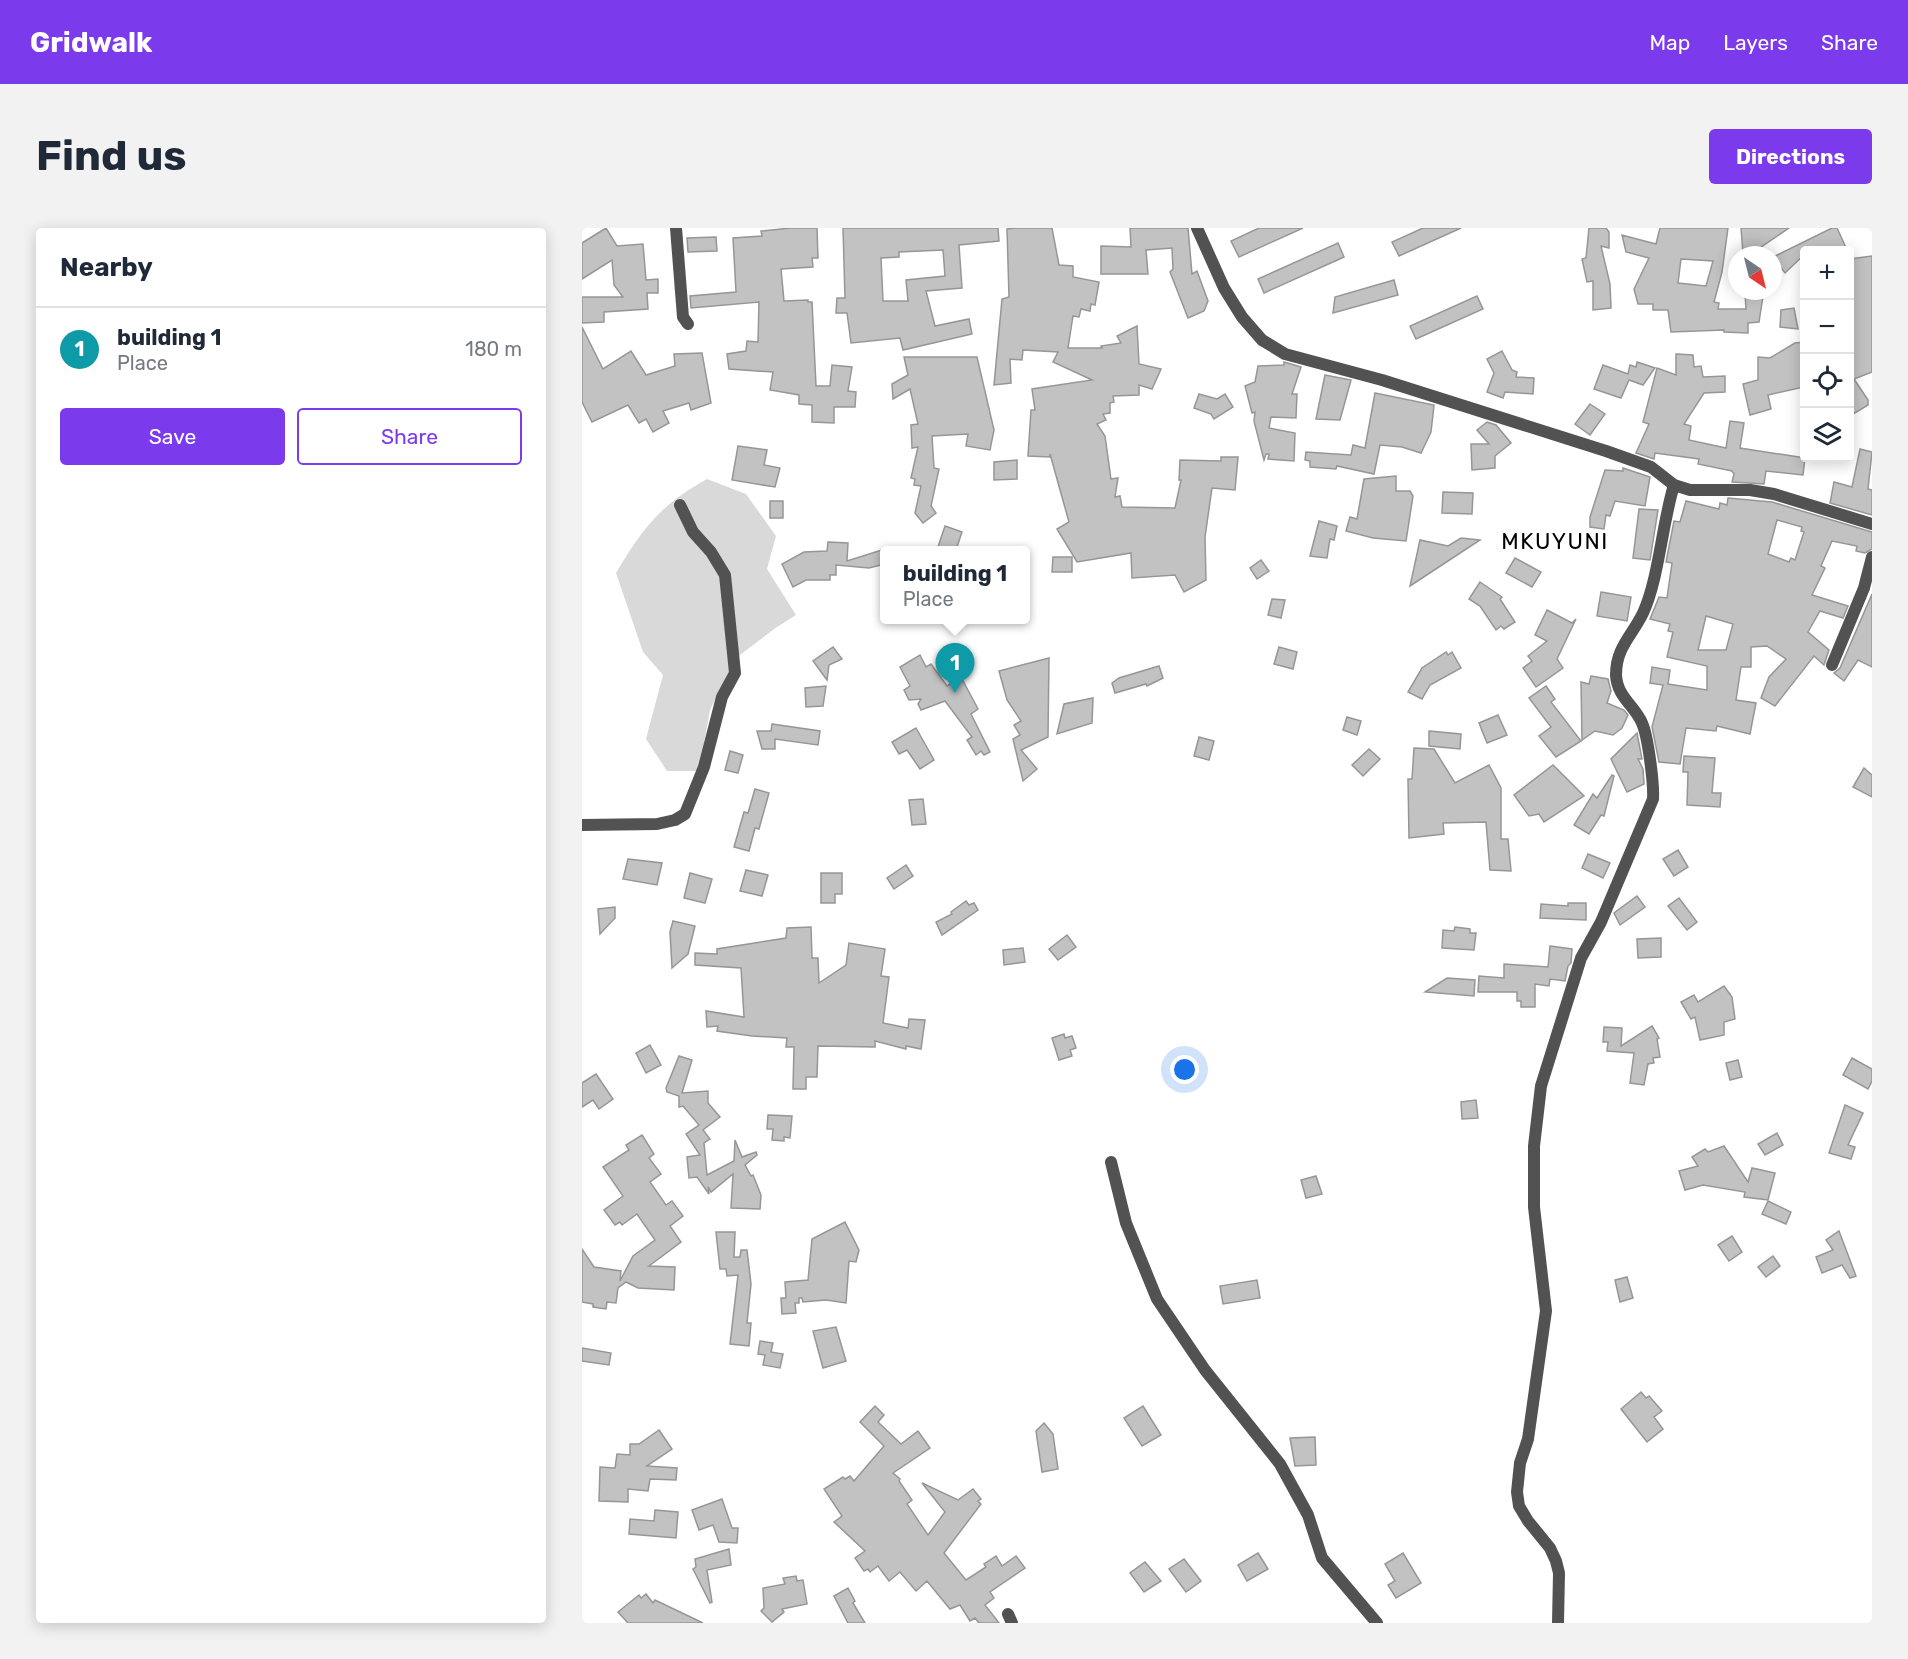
<!DOCTYPE html>
<html lang="en">
<head>
<meta charset="utf-8">
<style>
  body { margin:0; font-family:Rubik,sans-serif; background:#f2f2f3; color:#1f2937 }
  .controls { position:absolute; right:18px; top:18px; display:grid; overflow:hidden; border-radius:6px; box-shadow:0 3px 15px #0003 }
  .controls button { width:54px; height:54px; display:grid; place-items:center; padding:0; border:0; border-bottom:2px solid #e0e1e3; background:#fff; color:#1f2937; font:30px sans-serif }
  .compass { position:absolute; left:1146px; top:18px; width:54px; height:54px; border-radius:50%; background:#fff; box-shadow:0 3px 15px #0003; rotate:145deg }
  .you { position:absolute; left:603px; top:842px; width:21px; height:21px; margin:-15px; border:4px solid #fff; border-radius:50%; background:#1a73e8; box-shadow:0 0 0 9px #1a73e833 }
  .badge { display:grid; place-items:center; width:39px; height:39px; border-radius:50%; background:#7c3aed; color:#fff; font-size:20px; font-weight:700 }
  .pin { position:absolute; translate:-50% -50px; filter:drop-shadow(0 2px 3px #0008) }
  .pin::after { content:''; position:absolute; top:32px; width:21px; height:18px; background:inherit; clip-path:polygon(0 0,100% 0,50% 100%) }
  .popup { position:absolute; left:298px; top:318px; width:150px; height:78px; box-sizing:border-box; display:grid; place-content:center; border-radius:6px; background:#fff; filter:drop-shadow(0 2px 4px #0005); font-size:20px; white-space:nowrap; color:#747a83 }
  .popup b { font-size:22px; color:#1f2937 }
  .popup::after { content:''; position:absolute; left:50%; top:100%; margin-left:-12px; border:12px solid transparent; border-top-color:#fff }
  .list { margin:0; padding:0; list-style:none }
  h2 { display:flex; justify-content:space-between; align-items:center; height:78px; margin:0; padding:0 24px; font-size:26px }
  h2 small { font-size:20px; font-weight:400; color:#747a83 }
  .list li { display:grid; grid-template-columns:39px 1fr auto; gap:18px; align-items:center; box-sizing:border-box; height:84px; padding:0 24px; border-top:2px solid #e0e1e3 }
  .list b { display:block; font-size:22px; white-space:nowrap }
  .list p { margin:0; font-size:20px; white-space:nowrap; color:#747a83 }
  .list em { font-size:20px; font-style:normal; color:#747a83 }
  .actions { display:flex; gap:12px; padding:18px 24px }
  .actions a { flex:1; padding:14px 0; border:2px solid #7c3aed; border-radius:6px; text-align:center; font-size:21px; color:#7c3aed }
  .actions .main { background:#7c3aed; color:#fff }
  .icon { flex:none; width:33px; height:33px; fill:none; stroke:currentColor; stroke-width:2; stroke-linecap:round; stroke-linejoin:round }
  .map { position:relative; flex:none; width:1290px; height:1395px; overflow:hidden; border-radius:6px }
  header { display:flex; align-items:center; gap:36px; box-sizing:border-box; height:84px; padding:0 30px; background:#7c3aed; color:#fff }
  header strong { font-size:28px }
  nav { display:flex; gap:33px; margin-inline-start:auto; font-size:21px }
  .intro { display:flex; align-items:center; justify-content:space-between; box-sizing:border-box; height:144px; padding:0 36px }
  h1 { margin:0; font-size:42px }
  .button { padding:15px 27px; border-radius:6px; background:#7c3aed; color:#fff; font-size:21px; font-weight:700 }
  main { display:flex; gap:36px; padding:0 36px }
  aside { flex:1; background:#fff; border-radius:6px; box-shadow:0 3px 15px #0003 }
  .map>svg:first-child { display:block }
</style>
</head>
<body>
<header>
<strong>Gridwalk</strong>
<nav><a>Map</a><a>Layers</a><a>Share</a></nav>
</header>
<div class="intro"><h1>Find us</h1><a class="button">Directions</a></div>
<main>
<aside>
<h2>Nearby<small></small></h2>
<ul class="list">
<li><span class="badge" style="background:#0f9aa8">1</span><div><b>building 1</b><p>Place</p></div><em>180 m</em></li>
</ul>
<div class="actions"><a class="main">Save</a><a>Share</a></div>
</aside>
<div class="map">
<svg width="1290" height="1395" viewBox="0 0 1290 1395">
  <rect width="100%" height="100%" fill="#fff"/>
  <path fill="#d9d9d9" d="M125 251 164 266 194 308 185 341 214 387 192 401 154 430 128 482 117 543H85L64 511 81 447 61 424 34 345C61 300 78 277 125 251Z"/>
  <g fill="#c2c2c2" stroke="#969696" stroke-width="1.5" fill-rule="evenodd">
    <path d="M24 0 35 18 61 16 64 52 76 51V65H65L66 81 22 84V94L0 95V69H41L32 57 30 32 0 51V15Z"/>
    <path d="M209 0H235L236 30H230L231 39 199 41 202 73 226 72V74H230L234 158H248L250 137 270 139 266 163 274 164 273 179H252V195L230 194V177L217 176V167L188 162 191 144 147 141 145 126 164 123 165 113 176 114 177 74 109 80 108 68 154 64 151 10 180 8 179 3Z"/>
    <path d="M261 0H416L417 13 377 17 380 60 344 63 353 98 387 91 390 106 321 122 318 110 269 115 265 85H254L255 70H263ZM361 22 363 48 324 52 326 73H301L299 30 317 29V24Z"/>
    <path d="M433 0H470L477 37 491 38V49L517 54 513 77 509 76 508 83 499 81 497 89 491 88 486 120H520L519 118 539 115 535 108 555 98 557 136 579 141 570 161 557 157V167L531 168 532 174 528 175V185L521 186 524 192 515 196 523 208 529 251 536 250 533 269 538 268 540 279 593 280 599 252H597L598 232 639 233V229H656L653 262 630 260 623 309 624 352 602 364 593 347 550 350 549 325 495 334 475 301 487 294 468 226V229L446 228 449 182H453L450 161 510 152 471 134 476 124 441 122 440 132 428 131 429 155 412 157 420 71 427 69 425 1Z"/>
    <path d="M548 0H606L610 46 615 43 626 73 622 83 606 90 588 44 591 41 590 20 564 22 566 46H519V18L549 19Z"/>
    <path d="M677 0H721L657 29 649 13Z"/>
    <path d="M841 0H879L817 28 810 14Z"/>
    <path d="M1007 0H1024L1027 4V20L1019 18 1028 56 1029 80 1011 82V53L1005 54 1000 31 1004 30Z"/>
    <path d="M1078 0H1146L1140 44 1132 74 1137 75 1136 81H1164L1163 66 1181 68 1177 94 1166 95V105L1142 104V102L1089 104 1086 82H1071V76H1056L1052 61 1067 30 1044 24 1040 7 1074 16ZM1099 31 1131 33 1124 58 1096 55Z"/>
    <path d="M1159 0H1207L1169 26 1161 25Z"/>
    <path d="M1250 0H1255L1265 22H1222V27L1203 45 1191 29Z"/>
    <path d="M134 9 135 23 106 24 105 10Z"/>
    <path d="M756 15 762 29 682 65 676 51Z"/>
    <path d="M1290 28V144L1272 151 1286 172V177L1268 188V53L1271 52 1268 31Z"/>
    <path d="M812 52 816 67 751 85 753 69Z"/>
    <path d="M895 68 901 81 834 111 828 98Z"/>
    <path d="M1212 80 1216 101 1198 99 1199 82Z"/>
    <path d="M0 99 21 141 49 123 64 147 93 138 92 126 120 125 129 175 109 182 107 175 81 183 87 195 71 204 64 191 57 195 46 177 10 194 0 174Z"/>
    <path d="M1222 114V159L1186 167 1189 181 1168 187 1161 156 1176 152V129L1188 130 1213 115Z"/>
    <path d="M920 123 930 142 935 144 934 149 952 150 951 166 923 164 921 170 905 164 912 145 905 131Z"/>
    <path d="M1094 126 1111 127 1112 139 1119 138 1121 149 1143 148V164L1122 165 1102 196 1109 198 1107 212 1144 220 1148 193 1162 195 1158 220 1223 230 1221 247 1184 243 1182 256 1150 254 1152 246 1150 243 1116 236 1117 231 1073 225 1072 231 1054 225 1067 196 1061 194 1075 140 1094 147Z"/>
    <path d="M322 129H395L412 202 408 222 384 218 386 206 350 208 352 240 357 241 349 278 354 285 341 295 333 285 339 258 332 257 333 251 329 250 336 219 330 220 329 197 336 196 328 161 311 171 310 156 326 147Z"/>
    <path d="M702 134 719 139 710 166H715L714 190 689 189 687 200 713 205 712 233 686 231 687 226H684L682 232 672 193 673 184 670 185 663 158 673 154 676 138 702 137Z"/>
    <path d="M1055 134 1073 140 1061 157 1047 152 1039 170 1012 161 1021 137 1046 146 1048 137 1054 139Z"/>
    <path d="M743 147 769 152 758 192 734 191Z"/>
    <path d="M793 165 852 177 849 204 839 225 820 219 798 217 792 246 755 238 754 241 728 239V233L723 232 724 224 769 227 771 217 783 220Z"/>
    <path d="M617 166 635 171 643 166 651 179 632 191 629 186 612 180Z"/>
    <path d="M1008 176 1023 186 1008 207 993 196Z"/>
    <path d="M905 194 914 197 929 215 913 228V240L890 242 889 216H907L895 202Z"/>
    <path d="M156 218 185 222 182 237 198 240 193 259 150 252Z"/>
    <path d="M1278 221 1290 224 1286 261 1290 262V287L1248 275 1252 254 1270 259Z"/>
    <path d="M435 232V251L412 252V234Z"/>
    <path d="M1041 240 1068 249 1063 278 1033 273 1028 288 1024 287 1022 301 1008 299V289L1023 242 1041 243Z"/>
    <path d="M814 248V263H828L831 268 824 313 791 310 764 303 768 289 775 291 782 251Z"/>
    <path d="M861 264 891 265 890 286 860 285Z"/>
    <path d="M1146 270 1190 274 1290 304V321L1283 325 1274 323 1275 318 1250 313 1239 338 1243 340 1230 367 1266 378 1261 390 1238 383 1226 404 1247 422 1242 437 1232 428 1193 478 1179 470 1187 449 1204 431 1185 418 1169 419V439H1159L1154 472 1174 475 1168 506 1135 498 1134 503 1104 500 1098 536 1077 534 1070 499 1081 457 1068 455 1070 439 1088 442 1086 456 1125 462V438L1085 429 1091 404 1086 403 1088 396 1068 391 1077 369 1085 370 1090 335 1084 334 1092 293 1098 294 1104 273 1137 281 1138 275 1145 277ZM1195 292 1220 299 1219 303 1222 304 1213 332 1209 330 1207 334 1186 326ZM1124 388 1151 396 1144 422H1116Z"/>
    <rect x="188" y="273" width="13" height="17"/>
    <path d="M1057 281 1076 282 1068 332 1051 330Z"/>
    <path d="M737 293 755 298 752 312 748 311 745 330 728 328Z"/>
    <path d="M363 298 380 304 374 322H355Z"/>
    <path d="M879 310 898 312 828 358 838 312 866 318Z"/>
    <path d="M246 314 266 315 265 333 303 321V336L287 340 254 337V347H248V352H224L211 359 200 336 222 324 245 323Z"/>
    <path d="M471 329H490V344H470Z"/>
    <path d="M933 330 959 344 950 359 924 345Z"/>
    <path d="M679 332 687 343 675 351 668 340Z"/>
    <path d="M898 354 920 369 918 371 933 394 922 401 919 398 914 402 898 378 887 371Z"/>
    <path d="M1019 364 1049 369 1045 393 1015 388Z"/>
    <path d="M1290 366V439L1276 432 1262 453 1252 445 1258 440Z"/>
    <path d="M690 371 703 372 699 390 686 387Z"/>
    <path d="M965 382 990 395 994 391 975 431 981 440 954 459 941 440 950 433 946 428 965 413 953 407Z"/>
    <path d="M251 419 260 431 247 437 245 452 231 433Z"/>
    <path d="M697 419 715 424 711 441 692 436Z"/>
    <path d="M864 424 866 427 870 424 879 440 848 457 840 471 826 464 840 440Z"/>
    <path d="M338 427 344 439 349 436 365 458 379 449 396 481 389 486 408 524 402 527 399 523 394 527 385 512 390 509 363 473 339 482 336 476 339 471 327 472 322 462 328 458 318 439Z"/>
    <path d="M467 430 466 509 439 522 455 541 441 553 431 511 438 507 432 497 439 493 425 472 417 443Z"/>
    <path d="M577 438 581 450 565 458 564 456 533 465 530 455 537 450Z"/>
    <path d="M1009 448 1026 451 1029 463 1025 475 1042 482 1046 487 1040 500 1031 507 1013 503 1000 512 999 454 1007 456Z"/>
    <path d="M244 458 241 478 224 479 223 460Z"/>
    <path d="M964 458 973 471 969 474 999 513 974 529 957 508 969 499 947 470Z"/>
    <path d="M511 470 510 495 475 506 482 476Z"/>
    <path d="M916 487 925 507 905 515 897 495Z"/>
    <path d="M765 489 779 493 775 507 761 502Z"/>
    <path d="M190 496 238 503 236 517 193 511V521H180L175 503H189Z"/>
    <path d="M334 500 352 532 338 541 325 522 317 526 310 514Z"/>
    <path d="M847 503 879 506 878 521 847 518Z"/>
    <path d="M1055 505 1060 531H1056L1061 541 1062 556 1045 564 1029 531Z"/>
    <path d="M617 509 632 513 627 532 612 528Z"/>
    <path d="M832 520 852 521 873 555 907 537 919 560V611H926L929 643 908 642 904 594 861 595 862 606 827 610 826 551H830Z"/>
    <path d="M787 521 798 531 781 548 770 537Z"/>
    <path d="M148 523 161 527 156 545 143 542Z"/>
    <path d="M1102 528 1133 530 1130 565H1139L1138 579 1105 577 1106 544H1101Z"/>
    <path d="M971 537 1002 568 962 594 957 586 947 588 932 567Z"/>
    <path d="M1282 540 1290 547V569L1271 559Z"/>
    <path d="M1030 547 1032 548 1022 588 1019 587 1007 606 992 597 1011 566 1015 570Z"/>
    <path d="M173 561 187 565 177 601 173 600 167 623 152 619 162 584 166 585Z"/>
    <path d="M341 571 344 596 330 597 327 572Z"/>
    <path d="M1096 622 1106 639 1092 648 1081 631Z"/>
    <path d="M1006 626 1028 635 1021 650 1000 640Z"/>
    <path d="M46 631 80 635 75 657 41 651Z"/>
    <path d="M324 637 331 648 312 661 305 650Z"/>
    <path d="M164 642 186 647 180 668 158 663Z"/>
    <path d="M108 645 130 651 123 675 102 670Z"/>
    <path d="M239 645H260V666H253V675H239Z"/>
    <path d="M1055 668 1063 679 1038 697 1032 685Z"/>
    <path d="M1097 670 1115 694 1105 702 1086 678Z"/>
    <path d="M384 673 387 677 392 675 396 682 360 707 354 694 370 686 369 684Z"/>
    <path d="M986 675H1004V692L958 690 959 676 986 678Z"/>
    <path d="M33 679V690L18 706 16 681Z"/>
    <path d="M91 693 113 698 106 726 90 740 88 704Z"/>
    <path d="M229 699 230 730H236L237 755 264 737 267 715 303 721 299 748 307 749 301 795 326 800 327 791 343 792 339 821 324 818V821L293 813V819L236 818 235 849H224V861H211L212 819H204L205 810 170 808 135 803 136 798 125 799 124 783 162 789 159 740 113 737V725L135 726V721L204 710 205 700Z"/>
    <path d="M873 699 888 701V705H894L892 722 860 720 861 702 872 703Z"/>
    <path d="M485 707 494 719 476 732 467 721Z"/>
    <path d="M1079 710V729L1056 730 1055 711Z"/>
    <path d="M968 718 990 721 989 735 986 738 983 753 968 751 967 758 953 756V779H939V773H935V764H896L897 748 922 750V736L966 739Z"/>
    <path d="M441 720 443 734 422 737 421 722Z"/>
    <path d="M865 750 893 752 892 768 843 764Z"/>
    <path d="M1142 758 1150 769 1153 791 1142 794V807L1118 812 1113 789 1109 791 1099 774 1112 767 1116 774Z"/>
    <path d="M1070 798 1077 810 1075 811 1078 829 1071 830 1072 835 1066 836 1062 857 1048 855 1052 825 1025 823 1026 814H1021L1022 799 1040 800 1039 818Z"/>
    <path d="M482 806 483 810 490 808 494 820 488 822 490 828 477 832 470 810Z"/>
    <path d="M68 817 79 837 64 845 54 825Z"/>
    <path d="M97 828 110 832 100 865 126 863V875L138 889 121 902 128 911 122 915 125 947 152 933 153 912 160 929 174 924 175 927 163 937 169 948 171 947 179 967 178 981 149 980 151 946 129 964 126 959 127 966 115 949 107 950 105 929 118 927 104 906 117 897 101 878 97 879V868L85 864 84 860Z"/>
    <path d="M1270 830 1290 841V853L1286 861 1261 847Z"/>
    <path d="M1156 832 1160 849 1148 852 1144 835Z"/>
    <path d="M14 846 31 871 17 881 11 872 0 879V855Z"/>
    <path d="M894 872 896 890 880 891 879 874Z"/>
    <path d="M1263 877 1281 885 1266 917 1273 919 1269 931 1247 925Z"/>
    <path d="M186 887 210 888 208 910 202 909V913L190 912 191 901H185Z"/>
    <path d="M1195 905 1201 917 1183 927 1176 916Z"/>
    <path d="M60 907 72 926 67 930 79 946 68 954 84 977 90 973 101 988 88 998 99 1014 67 1038 93 1039 92 1062 56 1060 44 1054 36 1060 34 1075 25 1074 24 1081 11 1079V1076L0 1074V1021L12 1039 39 1043 38 1053 51 1028 73 1012 55 986 40 997 38 994 33 997 22 982 41 968 21 939 47 922 44 917Z"/>
    <path d="M1142 918 1166 954 1170 940 1193 945 1186 972 1162 969 1163 964 1121 957 1103 962 1097 943 1116 938 1110 929 1123 921 1126 924Z"/>
    <path d="M734 948 740 966 724 970 719 952Z"/>
    <path d="M1186 973 1209 984 1204 996 1180 986Z"/>
    <path d="M263 994 277 1022 274 1034 267 1033 264 1075 244 1072 221 1074 220 1070H217V1075H213L214 1085 200 1086 199 1070H204L203 1054 226 1052 230 1011Z"/>
    <path d="M1257 1003 1274 1048 1268 1050 1260 1037 1240 1045 1234 1029 1251 1022 1244 1012Z"/>
    <path d="M134 1004H153L152 1029H158L159 1022H165L169 1056 165 1095H169L167 1118 148 1116 156 1047 145 1048 144 1041H138Z"/>
    <path d="M1150 1008 1160 1024 1147 1033 1136 1017Z"/>
    <path d="M1191 1028 1198 1038 1184 1049 1176 1039Z"/>
    <path d="M1045 1049 1051 1070 1038 1074 1033 1052Z"/>
    <path d="M675 1052 678 1070 641 1076 638 1058Z"/>
    <path d="M254 1099 264 1133 241 1140 231 1103Z"/>
    <path d="M178 1113 191 1115 189 1124 201 1126 198 1140 181 1137 183 1127 176 1126Z"/>
    <path d="M0 1120 29 1125 27 1137 0 1133Z"/>
    <path d="M1059 1164 1064 1170 1067 1168 1080 1183 1072 1189 1081 1201 1065 1214 1039 1181Z"/>
    <path d="M293 1178 302 1187 296 1194 319 1216 336 1203 348 1220 311 1245 318 1251 317 1253 330 1272 325 1276 346 1307 363 1284 340 1255 376 1272 391 1261 399 1271 396 1273 399 1276 362 1325 384 1352 404 1339 402 1336 414 1328 420 1338 434 1328 443 1340 408 1364 412 1370 403 1377 417 1395H397L393 1390 388 1393 378 1377 368 1381 345 1353 334 1363 318 1344 307 1353 296 1338 288 1344 286 1341 282 1343 273 1330 283 1323 252 1294 260 1288 242 1261 261 1249 263 1251 268 1248 272 1253 302 1218 278 1194Z"/>
    <path d="M561 1178 579 1207 560 1218 542 1190Z"/>
    <path d="M462 1195 471 1206 476 1241 460 1244 454 1203Z"/>
    <path d="M77 1202 90 1221 65 1238 95 1240 94 1252 68 1251 66 1263 46 1261V1274L17 1273 18 1239 33 1240 35 1226 48 1227V1216H57Z"/>
    <path d="M733 1209 734 1237 713 1238 708 1210Z"/>
    <path d="M140 1271 150 1300H156L155 1315 137 1314 131 1297 117 1302 110 1282Z"/>
    <path d="M73 1282 96 1284 94 1310 47 1306 48 1291 72 1293Z"/>
    <path d="M147 1321 149 1337 125 1342 130 1374 128 1375 111 1341 114 1339 113 1331Z"/>
    <path d="M676 1325 686 1341 665 1353 656 1337Z"/>
    <path d="M821 1325 839 1355 814 1370 806 1357 813 1353 803 1336Z"/>
    <path d="M602 1331 619 1353 604 1364 587 1341Z"/>
    <path d="M563 1334 579 1353 562 1364 548 1345Z"/>
    <path d="M214 1348 215 1353 221 1352 225 1376 200 1381 202 1384 190 1394 179 1383 182 1380 181 1360 203 1356 201 1350Z"/>
    <path d="M266 1360 273 1373 271 1375 283 1395H266L252 1368Z"/>
    <path d="M64 1366 71 1375 73 1372 121 1395H46L36 1384 57 1367 59 1370Z"/>
  </g>
  <g fill="none" stroke-linecap="round" stroke-linejoin="round">
    <g stroke="#525252" stroke-width="12">
      <path d="M94 0 101 89 106 96"/>
      <path d="M615 0 642 60 660 89 680 112 703 126 800 152 1024 223 1069 239 1092 257 1108 262H1168L1192 266 1290 296"/>
      <path d="M1250 437 1282 360 1290 329"/>
      <path d="M0 597 75 596 93 592 103 586 122 539 140 469 153 445 143 347 129 324 111 304 98 277"/>
      <path d="M529 934 544 995 575 1071 623 1142 698 1236 726 1287 740 1330 795 1395"/>
      <path d="M426 1386 430 1395"/>
      <path d="M976 1395 977 1345 974 1333 968 1320 946 1293 937 1278 935 1264 938 1235 946 1211 964 1083 952 979V918L959 858 999 730 1019 694 1071 571C1072 556 1066 508 1060 495 1053 478 1035 469 1034 447 1034 419 1050 408 1061 385 1077 350 1080 296 1092 257"/>
    </g>
  </g>
  <g text-anchor="middle" stroke-width="6" stroke-linejoin="round" paint-order="stroke">
    <g font-size="22" letter-spacing="1.5" fill="#000" stroke="#fff">
      <text x="973" y="321">MKUYUNI</text>
    </g>
  </g>
</svg>
<div class="controls">
<button>+</button>
<button>−</button>
<button><svg class="icon" aria-label="locate" viewBox="0 0 24 24"><circle cx="12" cy="12" r="6"/><path d="M12 2v4M12 18v4M2 12h4M18 12h4"/></svg></button>
<button><svg class="icon" aria-label="layers" viewBox="0 0 24 24"><path d="M12 4l9 5-9 5-9-5zM3 14l9 5 9-5"/></svg></button>
</div>
<svg class="compass" viewBox="-18 -18 36 36"><path d="M0-13l5 13h-10z" fill="#e53935"/><path d="M0 13l5-13h-10z" fill="#747a83"/></svg>
<div class="you"></div>
<div class="pin badge" style="left:373px;top:465px;background:#0f9aa8">1</div>
<div class="popup"><b>building 1</b>Place</div>
</div>
</main>
</body>
</html>
